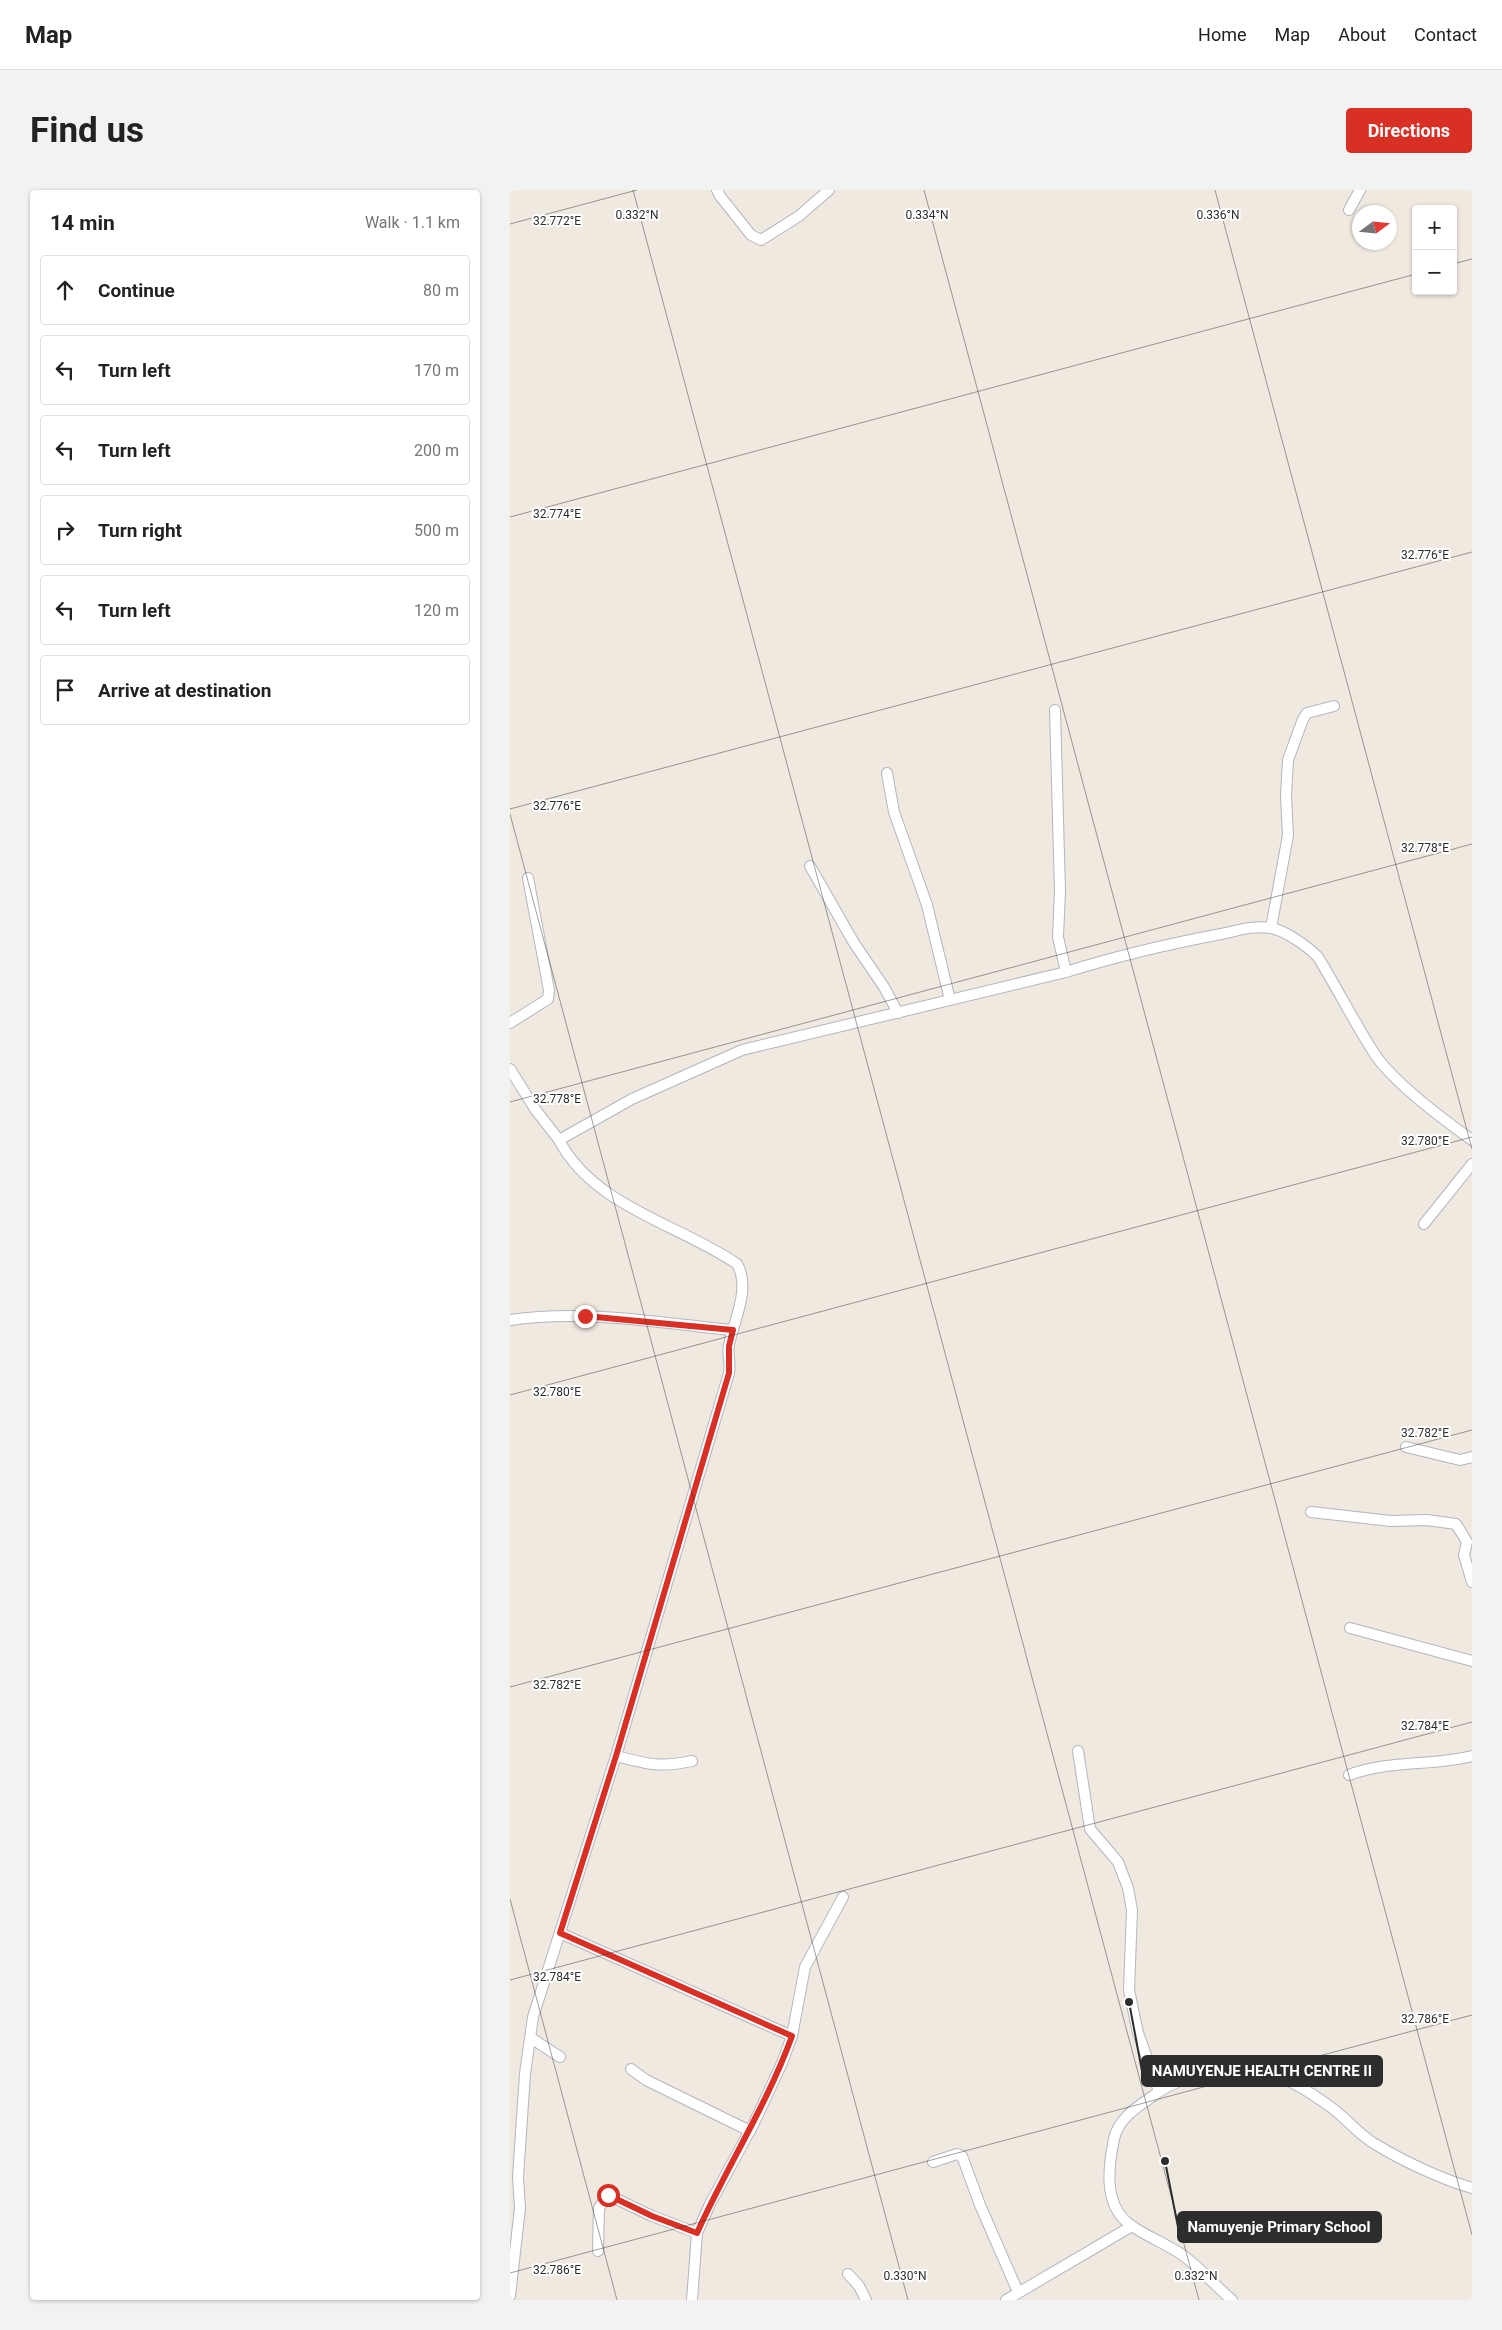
<!DOCTYPE html>
<html lang="en">
<head>
<meta charset="utf-8">
<style>
  body { margin:0; font-family:Roboto,sans-serif; background:#f2f2f2; color:#222 }
  .controls { position:absolute; right:15px; top:15px; display:grid; overflow:hidden; border-radius:5px; box-shadow:0 1px 4px #0004 }
  .controls button { width:45px; height:45px; display:grid; place-items:center; padding:0; border:0; border-bottom:1px solid #e0e0e0; background:#fff; color:#222; font:25px sans-serif }
  .compass { position:absolute; left:842px; top:15px; width:45px; height:45px; border-radius:50%; background:#fff; box-shadow:0 1px 4px #0004; rotate:75deg }
  .stop { position:absolute; width:15px; height:15px; margin:-11px; border:4px solid #d93025; border-radius:50%; background:#fff }
  .stop.end { background:#d93025; border-color:#fff; box-shadow:0 1px 5px #0008 }
  .list { margin:0; padding:0; list-style:none }
  h2 { display:flex; justify-content:space-between; align-items:center; height:65px; margin:0; padding:0 20px; font-size:21px }
  h2 small { font-size:16px; font-weight:400; color:#767676 }
  .list li { display:grid; grid-template-columns:32px 1fr auto; gap:15px; align-items:center; box-sizing:border-box; height:70px; margin:0 10px 10px; padding:0 10px; border:1px solid #e0e0e0; border-radius:5px }
  .list b { display:block; font-size:19px; white-space:nowrap }
  .list em { font-size:16px; font-style:normal; color:#767676 }
  .icon { flex:none; width:28px; height:28px; fill:none; stroke:currentColor; stroke-width:2; stroke-linecap:round; stroke-linejoin:round }
  .map { position:relative; flex:none; width:962px; height:2110px; overflow:hidden; border-radius:5px }
  header { display:flex; align-items:center; gap:30px; box-sizing:border-box; height:70px; padding:0 25px; background:#fff; border-bottom:1px solid #e0e0e0 }
  header strong { font-size:24px }
  nav { display:flex; gap:28px; margin-inline-start:auto; font-size:18px }
  .intro { display:flex; align-items:center; justify-content:space-between; box-sizing:border-box; height:120px; padding:0 30px }
  h1 { margin:0; font-size:35px }
  .button { padding:12px 22px; border-radius:5px; background:#d93025; color:#fff; font-size:18px; font-weight:700 }
  main { display:flex; gap:30px; padding:0 30px }
  aside { flex:1; background:#fff; border-radius:5px; box-shadow:0 1px 4px #0004 }
  .map>svg:first-child { display:block }
</style>
</head>
<body>
<header>
<strong>Map</strong>
<nav><a>Home</a><a>Map</a><a>About</a><a>Contact</a></nav>
</header>
<div class="intro"><h1>Find us</h1><a class="button">Directions</a></div>
<main>
<aside>
<h2>14 min<small>Walk · 1.1 km</small></h2>
<ul class="list">
<li><svg class="icon" aria-label="ahead" viewBox="0 0 24 24"><path d="M12 20V5M6 11l6-6 6 6"/></svg><div><b>Continue</b></div><em>80 m</em></li>
<li><svg class="icon" aria-label="left" viewBox="0 0 24 24"><path d="M17 20v-9H6M10 6l-5 5 5 5"/></svg><div><b>Turn left</b></div><em>170 m</em></li>
<li><svg class="icon" aria-label="left" viewBox="0 0 24 24"><path d="M17 20v-9H6M10 6l-5 5 5 5"/></svg><div><b>Turn left</b></div><em>200 m</em></li>
<li><svg class="icon" aria-label="right" viewBox="0 0 24 24"><path d="M7 20v-9h11M14 6l5 5-5 5"/></svg><div><b>Turn right</b></div><em>500 m</em></li>
<li><svg class="icon" aria-label="left" viewBox="0 0 24 24"><path d="M17 20v-9H6M10 6l-5 5 5 5"/></svg><div><b>Turn left</b></div><em>120 m</em></li>
<li><svg class="icon" aria-label="arrive" viewBox="0 0 24 24"><path d="M6 21V4h12l-3 4 3 4H6"/></svg><div><b>Arrive at destination</b></div></li>
</ul>
</aside>
<div class="map">
<svg width="962" height="2110" viewBox="0 0 962 2110">
  <rect width="100%" height="100%" fill="#efe9e0"/>
  <g fill="none" stroke-linecap="round" stroke-linejoin="round">
    <defs>
      <g id="minor">
        <path d="M207 0 210 6 241 45 251 50 289 26 319 0"/>
        <path d="M839 20 850 0"/>
        <path d="M545 520 550 701 548 747 556 782"/>
        <path d="M377 583 384 622 417 715 440 810"/>
        <path d="M300 676 344 753 374 797 388 823"/>
        <path d="M761 738 778 645 776 606 778 570 793 529 797 523 824 516"/>
        <path d="M0 833 38 809 39 800 18 688"/>
        <path d="M0 879 25 919 49 950 122 909 232 860 556 782C607 766 658 754 711 744 726 741 744 735 760 738 775 740 797 756 808 767 827 798 844 832 864 863 882 891 934 930 962 950"/>
        <path d="M914 1034 962 974"/>
        <path d="M0 1130C74 1119 150 1133 223 1140"/>
        <path d="M896 1257 950 1270 962 1267"/>
        <path d="M801 1322 881 1331 917 1330 946 1334 957 1352 954 1365 962 1392"/>
        <path d="M840 1438 962 1471"/>
        <path d="M568 1561 580 1639 608 1672 618 1698 622 1720 619 1800 628 1843 649 1901"/>
        <path d="M106 1566C137 1574 150 1578 182 1571"/>
        <path d="M839 1585C877 1570 922 1576 962 1566"/>
        <path d="M50 1743 282 1846"/>
        <path d="M21 1848 50 1867"/>
        <path d="M121 1879 136 1890 240 1941"/>
        <path d="M423 1972 447 1964 452 1966 470 2015 508 2102"/>
        <path d="M88 2061 89 2018 98 2005 142 2026 187 2043"/>
        <path d="M338 2084 349 2096 356 2110"/>
        <path d="M0 2106 10 2018 8 1987 15 1884 23 1827 106 1566 219 1183C221 1174 217 1164 219 1155 224 1130 241 1098 227 1074 169 1034 84 1017 49 950"/>
        <path d="M182 2110 187 2043 200 2014 244 1933 272 1873 282 1846 295 1777 333 1707"/>
        <path d="M496 2110 622 2036"/>
        <path d="M722 2110C705 2096 690 2077 671 2064 656 2054 638 2047 622 2036 593 2017 598 1978 604 1949 608 1929 627 1917 643 1906 670 1885 718 1876 751 1881 774 1885 803 1904 822 1918 837 1929 849 1945 865 1954 893 1971 931 1989 962 1998"/>
      </g>
    </defs>
    <use href="#minor" stroke="#b3b5c1" stroke-width="12"/>
    <use href="#minor" stroke="#fff" stroke-width="10"/>
  </g>
  <g fill="none" stroke-linecap="round" stroke-linejoin="round">
    <path stroke="#d93025" stroke-width="6" d="M75 1126 223 1140 219 1156V1183L106 1566 50 1743 282 1846C257 1915 217 1976 187 2043L142 2026 98 2005"/>
  </g>
  <path fill="none" stroke="#2d2d2d" stroke-width="1" stroke-opacity="0.45" d="M123 0 689 2110M414 0 962 2045M705 0 962 959M0 34 127 0M943 74 962 69M0 327 906 84M0 619 962 362M0 624 398 2110M0 912 962 654M0 1205 962 947M0 1497 962 1240M0 1709 107 2110M0 1790 962 1532M0 2083 962 1825"/>
  <g font-size="12" text-anchor="middle" fill="#2d2d2d" stroke="#fff" stroke-width="4" stroke-linejoin="round" paint-order="stroke">
    <text x="127" y="29">0.332°N</text>
    <text x="417" y="29">0.334°N</text>
    <text x="708" y="29">0.336°N</text>
    <text x="47" y="35">32.772°E</text>
    <text x="47" y="328">32.774°E</text>
    <text x="915" y="369">32.776°E</text>
    <text x="47" y="620">32.776°E</text>
    <text x="915" y="662">32.778°E</text>
    <text x="47" y="913">32.778°E</text>
    <text x="915" y="955">32.780°E</text>
    <text x="47" y="1206">32.780°E</text>
    <text x="915" y="1247">32.782°E</text>
    <text x="47" y="1499">32.782°E</text>
    <text x="915" y="1540">32.784°E</text>
    <text x="47" y="1791">32.784°E</text>
    <text x="915" y="1833">32.786°E</text>
    <text x="47" y="2084">32.786°E</text>
    <text x="395" y="2090">0.330°N</text>
    <text x="686" y="2090">0.332°N</text>
  </g>
  <path fill="none" stroke="#2d2d2d" stroke-width="2" d="M619 1812L632 1881M655 1971L668 2037"/>
  <g fill="#2d2d2d" stroke="#fff" stroke-width="2">
    <circle cx="619" cy="1812" r="5"/>
    <circle cx="655" cy="1971" r="5"/>
  </g>
  <g fill="#2d2d2d" stroke="#2d2d2d" stroke-width="2">
    <rect x="632" y="1866" width="240" height="30" rx="5"/>
    <rect x="668" y="2022" width="203" height="30" rx="5"/>
  </g>
  <g font-size="15" text-anchor="middle" font-weight="bold" fill="#fff">
    <text x="752" y="1886">NAMUYENJE HEALTH CENTRE II</text>
    <text x="769" y="2042">Namuyenje Primary School</text>
  </g>
</svg>
<div class="controls">
<button>+</button>
<button>−</button>
</div>
<svg class="compass" viewBox="-18 -18 36 36"><path d="M0-13l5 13h-10z" fill="#e53935"/><path d="M0 13l5-13h-10z" fill="#767676"/></svg>
<div class="stop" style="left:98px;top:2005px"></div>
<div class="stop end" style="left:75px;top:1126px"></div>
</div>
</main>
</body>
</html>
